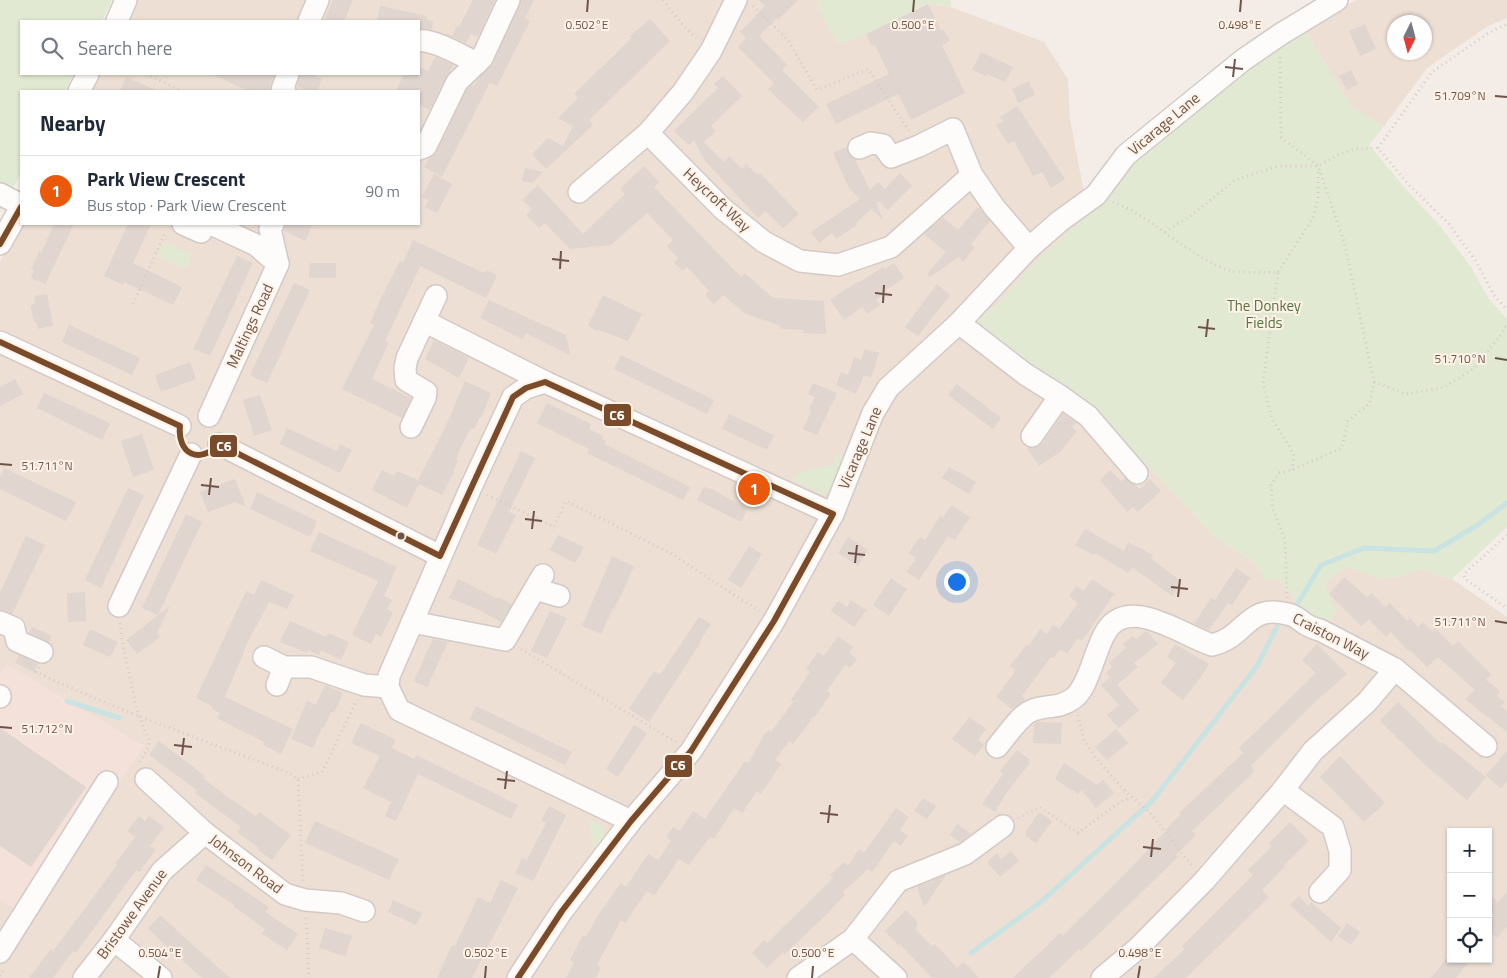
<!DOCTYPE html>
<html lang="en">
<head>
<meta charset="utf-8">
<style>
  body { margin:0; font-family:"Titillium Web",sans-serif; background:#f6f6f7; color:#1f2937 }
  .controls { position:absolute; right:15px; bottom:15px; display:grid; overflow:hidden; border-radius:0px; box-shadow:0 1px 4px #0004 }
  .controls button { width:45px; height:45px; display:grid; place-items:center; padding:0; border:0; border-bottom:1px solid #e0e1e3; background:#fff; color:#1f2937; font:25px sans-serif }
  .compass { position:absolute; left:1387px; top:15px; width:45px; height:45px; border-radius:50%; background:#fff; box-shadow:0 1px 4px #0004; rotate:186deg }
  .you { position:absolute; left:956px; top:581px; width:18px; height:18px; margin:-12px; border:4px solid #fff; border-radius:50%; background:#1a73e8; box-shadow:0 0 0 8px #1a73e833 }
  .badge { display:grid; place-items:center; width:32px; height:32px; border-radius:50%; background:#ea580c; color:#fff; font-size:16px; font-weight:700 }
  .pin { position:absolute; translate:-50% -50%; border:2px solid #fff; box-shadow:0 1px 5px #0006 }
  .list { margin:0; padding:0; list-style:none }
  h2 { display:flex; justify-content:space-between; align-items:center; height:65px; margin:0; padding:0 20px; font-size:21px }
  h2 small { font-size:16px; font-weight:400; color:#747a83 }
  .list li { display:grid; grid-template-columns:32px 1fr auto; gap:15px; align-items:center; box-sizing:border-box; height:70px; padding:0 20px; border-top:1px solid #e0e1e3 }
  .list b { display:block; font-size:19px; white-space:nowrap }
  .list p { margin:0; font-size:16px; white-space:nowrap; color:#747a83 }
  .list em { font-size:16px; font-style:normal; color:#747a83 }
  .icon { flex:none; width:28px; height:28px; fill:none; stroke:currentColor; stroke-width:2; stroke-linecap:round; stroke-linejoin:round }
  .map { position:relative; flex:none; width:1507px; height:978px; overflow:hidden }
  .search { position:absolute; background:#fff; box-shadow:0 1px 4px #0004; left:20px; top:20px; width:400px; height:55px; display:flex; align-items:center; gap:12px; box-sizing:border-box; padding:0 18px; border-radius:0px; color:#747a83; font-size:19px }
  .panel { position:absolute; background:#fff; box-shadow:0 1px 4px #0004; left:20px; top:90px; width:400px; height:135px; border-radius:0px }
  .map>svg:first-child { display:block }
</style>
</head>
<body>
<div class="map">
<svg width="1507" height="978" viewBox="0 0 1507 978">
  <rect width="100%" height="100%" fill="#f4ede7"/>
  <g fill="#eddfd4" fill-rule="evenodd">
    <path d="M136 0H817L819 11 866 34 928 4 951 7 1044 42 1068 79 1070 119 1084 193 1100 205 1074 226 1031 266 1000 302 972 323 1094 410 1216 538 1252 560 1265 579H1278L1303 610 1332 605 1324 582 1348 566 1379 579 1401 576 1419 569 1452 579 1507 617V978H0V899L28 917 7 664 0 673V262L21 221V224H419V91H90L100 74H419V21H128L133 13ZM1451 832H1488V959H1451Z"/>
    <path d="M1357 0H1507V18L1488 26 1427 68 1384 126 1352 108 1303 27ZM1394 22H1424V52H1394Z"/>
  </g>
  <path fill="#f4e1da" d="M7 664 144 746 28 918 0 899V673Z"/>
  <g fill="#e2e9d2">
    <path d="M0 0H112L102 21H21V74H74L65 91H21V173L0 212Z"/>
    <path d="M817 0H951V7L927 4 866 34 838 44 819 11Z"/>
    <path d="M1303 27 1352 108 1384 126 1369 145 1405 188 1441 227 1471 267 1488 298 1507 319V527L1452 579 1419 569 1401 576 1379 579 1348 567 1324 582 1332 605 1337 610 1328 622 1303 610 1278 579H1265L1252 560 1216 538 1094 410 972 323 1000 302 1031 266 1074 226 1100 205 1129 162 1200 104Z"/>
    <path d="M164 242 192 255 186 269 157 256Z"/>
    <path d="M837 454 843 457 829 493 821 494 793 480 796 474 833 464Z"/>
    <path d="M587 818 600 825 604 831 603 839 594 849Z"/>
  </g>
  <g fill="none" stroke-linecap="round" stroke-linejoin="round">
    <g stroke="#c9e3e3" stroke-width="5">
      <path d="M1298 603 1321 565 1364 548 1434 551 1476 526 1507 503"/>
      <path d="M67 701 119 718"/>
      <path d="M971 953 1042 901 1152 801 1257 666 1277 627"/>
    </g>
  </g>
  <g fill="#e0d5cf">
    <path d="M333 0H353L344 21H324Z"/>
    <path d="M473 0H495L478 37 471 34 466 43 446 34 447 33 452 36 457 26 459 27Z"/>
    <path d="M521 0H534L525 18 530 21 497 86 490 82 442 177 424 167 428 159 437 151 467 89 472 85 474 86 477 80 493 63Z"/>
    <path d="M759 0H798L778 20 777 18 759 36 787 65 782 70 819 107 803 122 768 89 774 83 738 47 746 38 740 32 765 6Z"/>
    <path d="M928 4 941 31 944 30 950 41 942 45 965 93 911 120 898 94 836 124 826 104 889 74 875 45 872 46 866 34Z"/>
    <path d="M380 6 427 16V20L433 21 432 30 419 29V21H377Z"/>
    <path d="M650 19 670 41 589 120 593 125 546 169 532 154 548 138 563 146 573 126 558 118 578 98 574 94 632 38 630 36Z"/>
    <path d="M1365 24 1376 49 1360 56 1349 31Z"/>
    <path d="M981 52 1013 67 1005 82 987 74 986 76 972 70Z"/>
    <path d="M435 57 454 65 446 77 429 110 419 104V91H396L404 74H419V67L428 71Z"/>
    <path d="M1351 70 1358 84 1347 90 1339 76Z"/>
    <path d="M212 74H275L268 91H248Z"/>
    <path d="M300 74H316L315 76 322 79 317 91H308L297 86Z"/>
    <path d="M723 76 742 96 711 126 716 131 704 142 724 162 729 156 742 169 746 164 758 175 760 173 799 214 783 228 765 211 758 218 705 161 694 140 689 145 674 131 718 88 714 84Z"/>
    <path d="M126 77 158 91H120Z"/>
    <path d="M1029 81 1035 95 1018 103 1012 89Z"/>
    <path d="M1017 106 1065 179 1051 188 1042 172 1033 176 1014 141 1008 144 996 125 1003 121 1000 117Z"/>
    <path d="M847 147 848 153 855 160 870 190 878 182 885 189 900 173 912 186 888 210 879 201 876 203 883 220 871 209 856 223 857 225 836 239 832 233 819 243 811 232 860 199 849 188 833 153Z"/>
    <path d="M644 166 659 182 654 187 741 277 745 273 773 298 824 301 826 334 803 333 804 330 781 329V326L746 314 723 295 714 304 705 295 709 291 687 267 683 271 674 263 678 258 667 246 673 240 647 213 611 245 570 249 545 223 539 228 526 215 532 209 522 200 538 185 583 234 625 194 620 189Z"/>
    <path d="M525 168 543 172 532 183 522 181Z"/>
    <path d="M434 174 452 184 437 213 425 207 429 200 422 197Z"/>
    <path d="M978 207 990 221 971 244 975 247 963 262 959 257 930 277 927 274 946 252 924 234 943 218 958 230Z"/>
    <path d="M54 224H74L45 284 31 278 34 270 31 269 39 252 41 253Z"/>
    <path d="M128 224H151L133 263 182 287 173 305 124 282 123 285 104 276Z"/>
    <path d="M285 224H313L305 241 284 231Z"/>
    <path d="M413 240 484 273 486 270 497 275 486 298 420 266 385 341 389 342 372 379 411 398 402 418 342 389 374 325 370 323 382 296 400 261 403 263Z"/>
    <path d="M237 256 253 263 210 356 193 349Z"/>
    <path d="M310 263H336V278H309Z"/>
    <path d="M894 263 904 278 883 292 884 294 876 300 880 305 867 314 862 307 844 320 830 300 857 282 858 283 883 267 885 269Z"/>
    <path d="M294 283 310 290 267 383 250 375Z"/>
    <path d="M937 284 950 295 918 336 905 327Z"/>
    <path d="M47 294 53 326 38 329 36 322H34L30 305 35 304 34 296Z"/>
    <path d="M603 295 642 314 628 341 599 330 598 331 588 326Z"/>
    <path d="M489 300 566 335 570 355 526 333 523 339 480 318Z"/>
    <path d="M69 325 140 358 132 375 62 342Z"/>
    <path d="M434 340 469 358 459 378 425 359Z"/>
    <path d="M865 349 879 353 871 378 864 375 856 394 836 385 841 372 848 375 854 357 861 360Z"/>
    <path d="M621 355 714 400 707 414 614 369Z"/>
    <path d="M190 362 196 379 161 392 155 375Z"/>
    <path d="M15 379 23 394 0 406V387Z"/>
    <path d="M465 381 491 393 481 418 480 417 474 429 471 428 461 447 456 459 458 460 453 472H454L442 495 419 484 407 508 372 490 382 470 394 476 397 471 418 480 445 428Z"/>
    <path d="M813 383 837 393 817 435 803 429 812 410 809 409 815 397 808 394Z"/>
    <path d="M957 384 1001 418 993 429 948 395Z"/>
    <path d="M44 393 110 423 102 440 37 408Z"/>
    <path d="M260 395 272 430 254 436 243 400Z"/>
    <path d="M547 403 591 424 589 429 603 436 602 439 606 441 604 444 690 487 683 500 587 453 589 449 537 423Z"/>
    <path d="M729 414 774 435 767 450 722 429Z"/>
    <path d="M1063 414 1076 423 1072 427 1077 431 1060 452 1039 466 1027 448 1037 447 1042 444Z"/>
    <path d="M287 428 337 451 340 444 352 450 340 473 280 444Z"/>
    <path d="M142 434 154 470 133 477 121 441Z"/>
    <path d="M521 451 535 458 509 512 516 515 496 554 477 545Z"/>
    <path d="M949 467 976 482 969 494 942 478Z"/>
    <path d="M4 468 76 502 66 521 0 489V477Z"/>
    <path d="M1110 470 1121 481 1125 478 1140 489 1150 479 1161 491 1138 512 1133 507 1127 512 1100 480Z"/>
    <path d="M235 479 246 507 235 502 208 512 200 492Z"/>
    <path d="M704 487 710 489V488L747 509 741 522 697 500Z"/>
    <path d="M128 488 144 495 101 588 85 580Z"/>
    <path d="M257 492 317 521 310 537 250 509Z"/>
    <path d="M951 505 970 517 955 540 948 536 919 580 907 572 916 558 909 553 920 537 925 540 940 516 943 518Z"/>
    <path d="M186 514 202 522 158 615 142 608Z"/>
    <path d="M1085 529 1124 551 1128 542 1153 555 1151 559 1182 582 1172 596 1132 567 1128 573 1095 553 1094 555 1075 545Z"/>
    <path d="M319 532 397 567 384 596 392 600 387 609 393 612 381 637 376 634 371 644 352 635 378 581 310 551Z"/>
    <path d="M558 535 584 547 575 563 550 550Z"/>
    <path d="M26 536 45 545 12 614 0 610V593Z"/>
    <path d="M848 537 868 550 858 566 838 553Z"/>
    <path d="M749 546 762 554 741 588 728 580Z"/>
    <path d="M612 556 634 566 624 589 614 609 613 608 601 634 582 626Z"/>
    <path d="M1236 568 1250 578 1232 605 1228 603 1209 630 1194 624 1211 598 1215 600Z"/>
    <path d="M1344 577 1367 597 1372 593 1385 607 1390 603 1407 621 1410 618 1418 627 1423 622 1432 631 1435 628 1453 646 1458 641 1491 674 1486 680 1500 691 1497 696 1505 702 1501 706 1507 711V732L1465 699 1475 690 1438 657 1427 667 1410 650 1408 651 1391 632 1386 637 1369 619 1361 626 1329 594Z"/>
    <path d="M891 578 907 589 889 616 873 605Z"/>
    <path d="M458 579 498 599 499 598 512 604 501 622 477 609 449 598Z"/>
    <path d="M1092 579 1114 594 1082 641 1078 638 1067 654 1060 649 1054 658 1051 657 1022 696 1026 700 1012 709 996 697 1016 670 1010 666 1027 644 1029 646 1040 629 1047 634 1053 625 1059 629 1078 603 1069 596 1076 586 1084 591Z"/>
    <path d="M261 580 294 595 287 609 269 602 244 649H245L225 697 293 729 281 754 263 745 264 742 217 718 220 713 212 709 213 707 196 698 246 591 254 595Z"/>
    <path d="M85 592 86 621 68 622 67 593Z"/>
    <path d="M851 600 866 610 854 627 831 611 838 601 847 607Z"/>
    <path d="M170 606 157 633 160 637 137 654 126 640Z"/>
    <path d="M550 611 567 618 547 658 531 651Z"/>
    <path d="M699 617 711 624 700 641 701 642 649 722 629 709 654 671 660 675Z"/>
    <path d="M290 621 326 637 328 633 349 642 341 660 321 650 319 655 308 650 307 653 280 642Z"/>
    <path d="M32 627 52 636 49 642 29 633Z"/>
    <path d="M90 629 118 642 110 657 83 645Z"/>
    <path d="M1146 631 1148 632 1158 644 1134 663 1138 667 1117 685 1139 710 1119 728 1107 715 1119 705 1101 685 1110 678 1106 673 1112 667 1109 663 1126 648 1123 644 1133 636 1136 639Z"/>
    <path d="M838 636 853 647 849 653 857 659 850 668 845 665 827 691 831 694 815 717 814 716 793 744 789 741 775 760 781 764 761 794 757 791 742 813 734 808 714 839 710 837 689 865 679 859 654 896 647 891 625 923 621 920 597 965 601 967 596 978H566L574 962 570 960 583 935 586 937 598 915 621 883 626 887 648 854 658 860 671 841 666 837 673 827 680 831 693 811 705 819 743 764 745 761 749 763 763 736 769 730 771 732 793 702 791 700 810 672 806 669 818 652 824 656Z"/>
    <path d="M433 639 448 642 427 687 414 681Z"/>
    <path d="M1175 644 1209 664 1203 674 1183 700 1161 683 1176 663 1167 657Z"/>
    <path d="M1317 644 1347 674 1316 701 1251 766 1255 771 1192 831 1196 835 1176 855 1178 857 1081 951 1079 949 1049 978H1013L1060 933 1062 936 1115 884 1166 831 1165 830 1181 814 1179 813 1243 753 1239 748 1316 673 1302 660Z"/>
    <path d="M19 655 38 664 34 672 15 663Z"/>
    <path d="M325 685 343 693 334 713 331 712 324 727H322L313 748 291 739 307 701 316 705Z"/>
    <path d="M1398 702 1441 744 1442 742 1486 777 1467 800 1423 763 1380 721Z"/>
    <path d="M476 706 572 752 565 765 470 719Z"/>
    <path d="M969 717 986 729 978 740 984 745 975 756 952 739Z"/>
    <path d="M1036 722 1062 723 1061 744 1033 743 1034 724Z"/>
    <path d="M361 723 396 740 392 748 414 759 416 755 518 805 511 819 418 774 396 821 385 816 391 802 363 788 380 756 351 743Z"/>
    <path d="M634 725 647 733 618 777 606 769Z"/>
    <path d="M0 728 86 787 31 867 0 846Z"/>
    <path d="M1116 729 1128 743 1107 760 1095 747Z"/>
    <path d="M159 741 205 776 203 778 229 798 256 816 259 812 291 835 272 860 258 850 259 848 237 832 241 827 195 793 197 790 149 755Z"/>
    <path d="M1017 750 1029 759V764L1007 792 995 812 982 804 1003 774 1000 771Z"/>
    <path d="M1507 751V781L1501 789 1486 775Z"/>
    <path d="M1340 756 1385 803 1364 822 1320 777Z"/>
    <path d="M1064 763 1097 785 1103 780 1114 793 1096 808 1082 790 1078 794 1055 779Z"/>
    <path d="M923 798 936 806 927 819 914 811Z"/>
    <path d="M549 806 566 815 533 881 515 873 522 858 527 860 546 823 541 821Z"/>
    <path d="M896 808 909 817 900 830 908 836 901 846 894 841 872 872 868 869 843 892 845 895 829 912 785 954 783 952 767 968 752 953 764 940 767 943 818 893 833 878 830 875 844 862 848 866 859 849 864 853Z"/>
    <path d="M1039 812 1052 821 1036 843 1026 836V831Z"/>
    <path d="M139 816 145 821 149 816 164 827 150 846 156 850 139 872 136 870 76 953 73 951 53 978H29L51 949 53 951 83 911 108 877 117 865 115 864 135 837 127 831Z"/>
    <path d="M315 821 399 859 389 880 305 843Z"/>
    <path d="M1290 822 1309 841 1284 865 1285 866 1262 890 1269 897 1186 978H1154L1185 949 1182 946 1253 875 1248 870 1272 846 1269 843Z"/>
    <path d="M957 824 971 834 960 842 950 835Z"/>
    <path d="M1011 851 1019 861 1000 877 987 862 997 853 1001 859Z"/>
    <path d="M206 865 269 907 265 912 298 934 287 950 262 934 265 929 233 906 234 905 196 880Z"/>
    <path d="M946 875 924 907 917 887Z"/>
    <path d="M501 880 518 888 472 978H437L452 945 455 946 478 897 490 903Z"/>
    <path d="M1507 892V926L1497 938 1488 930V922L1494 915 1488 910V894L1498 902Z"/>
    <path d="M1299 896 1308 906 1311 902 1341 928 1331 942 1290 905Z"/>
    <path d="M393 900 422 913 416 925 388 912Z"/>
    <path d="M906 910 917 922V926L915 929 932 946 935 944 957 968 964 962 979 978H932L900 944 898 945 885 931Z"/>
    <path d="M160 915 194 946 230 978H202L161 941 148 929Z"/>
    <path d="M1347 923 1360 932 1351 945 1338 936Z"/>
    <path d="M325 928 352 936 345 956 319 948Z"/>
    <path d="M1446 959H1471L1456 978H1431Z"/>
  </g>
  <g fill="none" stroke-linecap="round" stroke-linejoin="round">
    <defs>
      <g id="minor">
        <path d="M117 21 126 0"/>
        <path d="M309 21 318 0"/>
        <path d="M419 41C434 39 462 56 477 63"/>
        <path d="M79 91 88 74"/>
        <path d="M285 91 282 90 288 74"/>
        <path d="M648 133 723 209 764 242 800 261 838 265 891 247 972 175"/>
        <path d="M859 148 871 143 883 145 891 157 919 146 953 129 972 175 994 207 1029 248"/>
        <path d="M419 149 426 146 457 82 482 58 509 0"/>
        <path d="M579 192 648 133 683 92 711 51 736 0"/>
        <path d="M0 194 21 205"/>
        <path d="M183 224 201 232 204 224"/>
        <path d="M273 224 270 229 278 264"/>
        <path d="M0 244 21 207"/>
        <path d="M424 321 545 382"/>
        <path d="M959 323 1025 374 1060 396 1088 416 1137 473"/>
        <path d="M0 342 180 426"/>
        <path d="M209 416 278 264 256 245 211 224"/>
        <path d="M411 427 425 398 426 392 406 380 405 368 407 358 436 296"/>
        <path d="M1032 436 1060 396"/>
        <path d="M219 444 440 556"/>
        <path d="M535 589 559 596"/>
        <path d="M119 606 191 454"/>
        <path d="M0 622 14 628 17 641 42 652"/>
        <path d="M412 622 505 640 543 575"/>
        <path d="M264 657 284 667H311L364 685 388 687"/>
        <path d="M277 685 284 667"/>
        <path d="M0 697V696"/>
        <path d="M997 747C1006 737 1019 716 1031 711 1046 704 1058 710 1074 698 1085 689 1090 670 1095 657 1099 647 1102 635 1110 626 1135 599 1184 636 1212 645 1246 638 1247 601 1291 615 1297 617 1302 622 1307 625 1312 628 1317 629 1322 631L1395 669 1486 746"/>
        <path d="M146 779 205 833 285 894 305 900 341 903 364 911"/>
        <path d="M1283 790 1333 827 1340 851V870L1320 892"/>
        <path d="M631 821 399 710 388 687 389 676 471 487 513 397 526 388 545 382 833 514"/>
        <path d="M853 939 896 978"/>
        <path d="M114 940 161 978"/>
        <path d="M0 952 107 782"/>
        <path d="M84 978 114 940 162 871 205 833"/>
        <path d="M518 978 562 911 631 821 691 751 774 621 833 514 873 413 888 388 959 323 1029 248 1060 221 1096 195 1126 155 1243 60 1281 34 1337 0"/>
        <path d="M798 978 853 939 898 881 965 854 1003 826"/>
        <path d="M1102 978 1138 948 1204 881 1283 790 1313 751 1367 702 1395 669"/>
      </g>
    </defs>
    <use href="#minor" stroke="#d3cac5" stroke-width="24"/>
    <g stroke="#d5ccc9" stroke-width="3" stroke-dasharray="1 4" stroke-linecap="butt">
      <path d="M663 0 682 24 696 38"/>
      <path d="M753 6 788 40 817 90 868 69 909 131"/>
      <path d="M1280 57 1281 137 1318 166 1344 241 1374 382 1370 403 1348 421 1342 448 1292 470 1279 473 1271 485 1273 509 1285 539 1287 598"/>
      <path d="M146 74 182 91"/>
      <path d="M1378 148 1432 72 1490 32 1507 24"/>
      <path d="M1113 202C1155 218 1186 255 1228 270 1239 274 1266 272 1278 272L1263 383 1272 419 1294 454 1292 470"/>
      <path d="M1165 232 1193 214 1235 180 1279 166H1318L1338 155 1354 149 1378 148 1409 185 1449 224 1475 260 1494 295 1507 310"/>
      <path d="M1278 272 1313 218 1318 198V169"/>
      <path d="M133 304 166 231"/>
      <path d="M1374 382 1406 394 1445 387 1473 369 1501 335 1507 324"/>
      <path d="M487 495 554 527 566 501 672 554 759 611"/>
      <path d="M1507 535 1464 574 1465 579 1507 608"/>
      <path d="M120 623 123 645 136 706 145 732 150 740 148 748 140 762"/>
      <path d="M521 649 676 742"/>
      <path d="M39 667 36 672C118 711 204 740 289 773L298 779 303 882"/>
      <path d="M1078 715 1084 740 1095 757 1121 787 1152 815 1193 867"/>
      <path d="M298 779 322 772 357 700"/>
      <path d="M1018 818 1040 807 1078 833 1121 801 1131 798"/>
      <path d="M306 918 309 978"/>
      <path d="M0 976 5 968"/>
    </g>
    <use href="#minor" stroke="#fdfcfb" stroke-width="21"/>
    <defs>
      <g id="bus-1">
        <path d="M0 244 21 207"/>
        <path d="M0 342 180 426C177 454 200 465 219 444L440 556 513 397 526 388 545 382 833 514 774 621 691 751 631 821 562 911 518 978"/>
      </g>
    </defs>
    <use href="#bus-1" stroke="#fdf2e6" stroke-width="10"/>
    <use href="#bus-1" stroke="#7a4b2a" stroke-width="6"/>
  </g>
  <path fill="none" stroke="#6f534a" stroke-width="2" d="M587 12 588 0M913 12 914 0M1240 12 1241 0M1225 67 1243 69M1233 77 1235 59M1495 96 1507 97M552 259 569 261M560 269 561 251M875 293 892 295M883 303 884 285M1198 327 1215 329M1206 337 1208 319M1495 358 1507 360M0 464 12 465M201 485 219 487M209 495 211 478M525 519 542 521M532 529 534 511M848 553 865 555M855 563 857 545M1171 587 1188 589M1178 597 1180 579M1495 621 1507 623M0 727 12 728M174 745 192 747M182 755 184 738M497 779 515 781M505 789 507 771M820 813 838 815M828 823 830 805M1143 847 1161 849M1151 857 1153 839M158 978 160 966M485 978 486 966M812 978 813 966M1138 978 1140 966"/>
  <circle fill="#6f534a" stroke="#fdf2e6" stroke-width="2" cx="401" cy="536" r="4.5"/>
  <g text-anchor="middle" stroke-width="4" stroke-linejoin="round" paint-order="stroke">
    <g font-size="15" fill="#6f534a" stroke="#fdf2e6">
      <text transform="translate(1164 124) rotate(-40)" y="5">Vicarage Lane</text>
      <text transform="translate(717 200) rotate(43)" y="5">Heycroft Way</text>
      <text transform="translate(250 326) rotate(-65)" y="5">Maltings Road</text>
      <text transform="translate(860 448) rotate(-67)" y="5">Vicarage Lane</text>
      <text transform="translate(1331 636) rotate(27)" y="5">Craiston Way</text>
      <text transform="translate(246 864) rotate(37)" y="5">Johnson Road</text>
      <text transform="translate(132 914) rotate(-54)" y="5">Bristowe Avenue</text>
    </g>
    <g font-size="15" fill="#567443" stroke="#fdf2e6">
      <text x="1264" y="311">The Donkey<tspan x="1264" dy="17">Fields</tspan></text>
    </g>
  </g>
  <g font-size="12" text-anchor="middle" fill="#6f534a" stroke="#fdf2e6" stroke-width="4" stroke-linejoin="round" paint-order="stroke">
    <text x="587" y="29">0.502°E</text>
    <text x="913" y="29">0.500°E</text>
    <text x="1240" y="29">0.498°E</text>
    <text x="1460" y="100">51.709°N</text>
    <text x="1460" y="363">51.710°N</text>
    <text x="47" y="470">51.711°N</text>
    <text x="1460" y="626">51.711°N</text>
    <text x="47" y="733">51.712°N</text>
    <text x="160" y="957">0.504°E</text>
    <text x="486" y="957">0.502°E</text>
    <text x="813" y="957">0.500°E</text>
    <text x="1140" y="957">0.498°E</text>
  </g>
  <g stroke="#fdf2e6" stroke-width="2">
    <rect x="603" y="403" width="29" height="24" rx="5" fill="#7a4b2a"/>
    <rect x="209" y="434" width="29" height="24" rx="5" fill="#7a4b2a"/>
    <rect x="664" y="754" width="29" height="24" rx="5" fill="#7a4b2a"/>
  </g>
  <g font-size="14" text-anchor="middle" font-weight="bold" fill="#fff">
    <text x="617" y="420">C6</text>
    <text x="224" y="451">C6</text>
    <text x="678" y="770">C6</text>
  </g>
</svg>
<div class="controls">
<button>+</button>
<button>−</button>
<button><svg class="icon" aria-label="locate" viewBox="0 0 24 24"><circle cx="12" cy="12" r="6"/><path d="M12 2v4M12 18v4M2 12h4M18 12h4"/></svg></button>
</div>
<svg class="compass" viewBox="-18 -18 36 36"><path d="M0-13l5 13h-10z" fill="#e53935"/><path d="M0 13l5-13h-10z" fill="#747a83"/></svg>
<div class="you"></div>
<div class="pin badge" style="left:754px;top:489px">1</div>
<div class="search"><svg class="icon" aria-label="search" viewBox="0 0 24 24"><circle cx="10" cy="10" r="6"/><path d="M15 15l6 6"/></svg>Search here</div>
<section class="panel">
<h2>Nearby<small></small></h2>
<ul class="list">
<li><span class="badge">1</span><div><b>Park View Crescent</b><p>Bus stop · Park View Crescent</p></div><em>90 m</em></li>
</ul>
</section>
</div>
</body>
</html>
